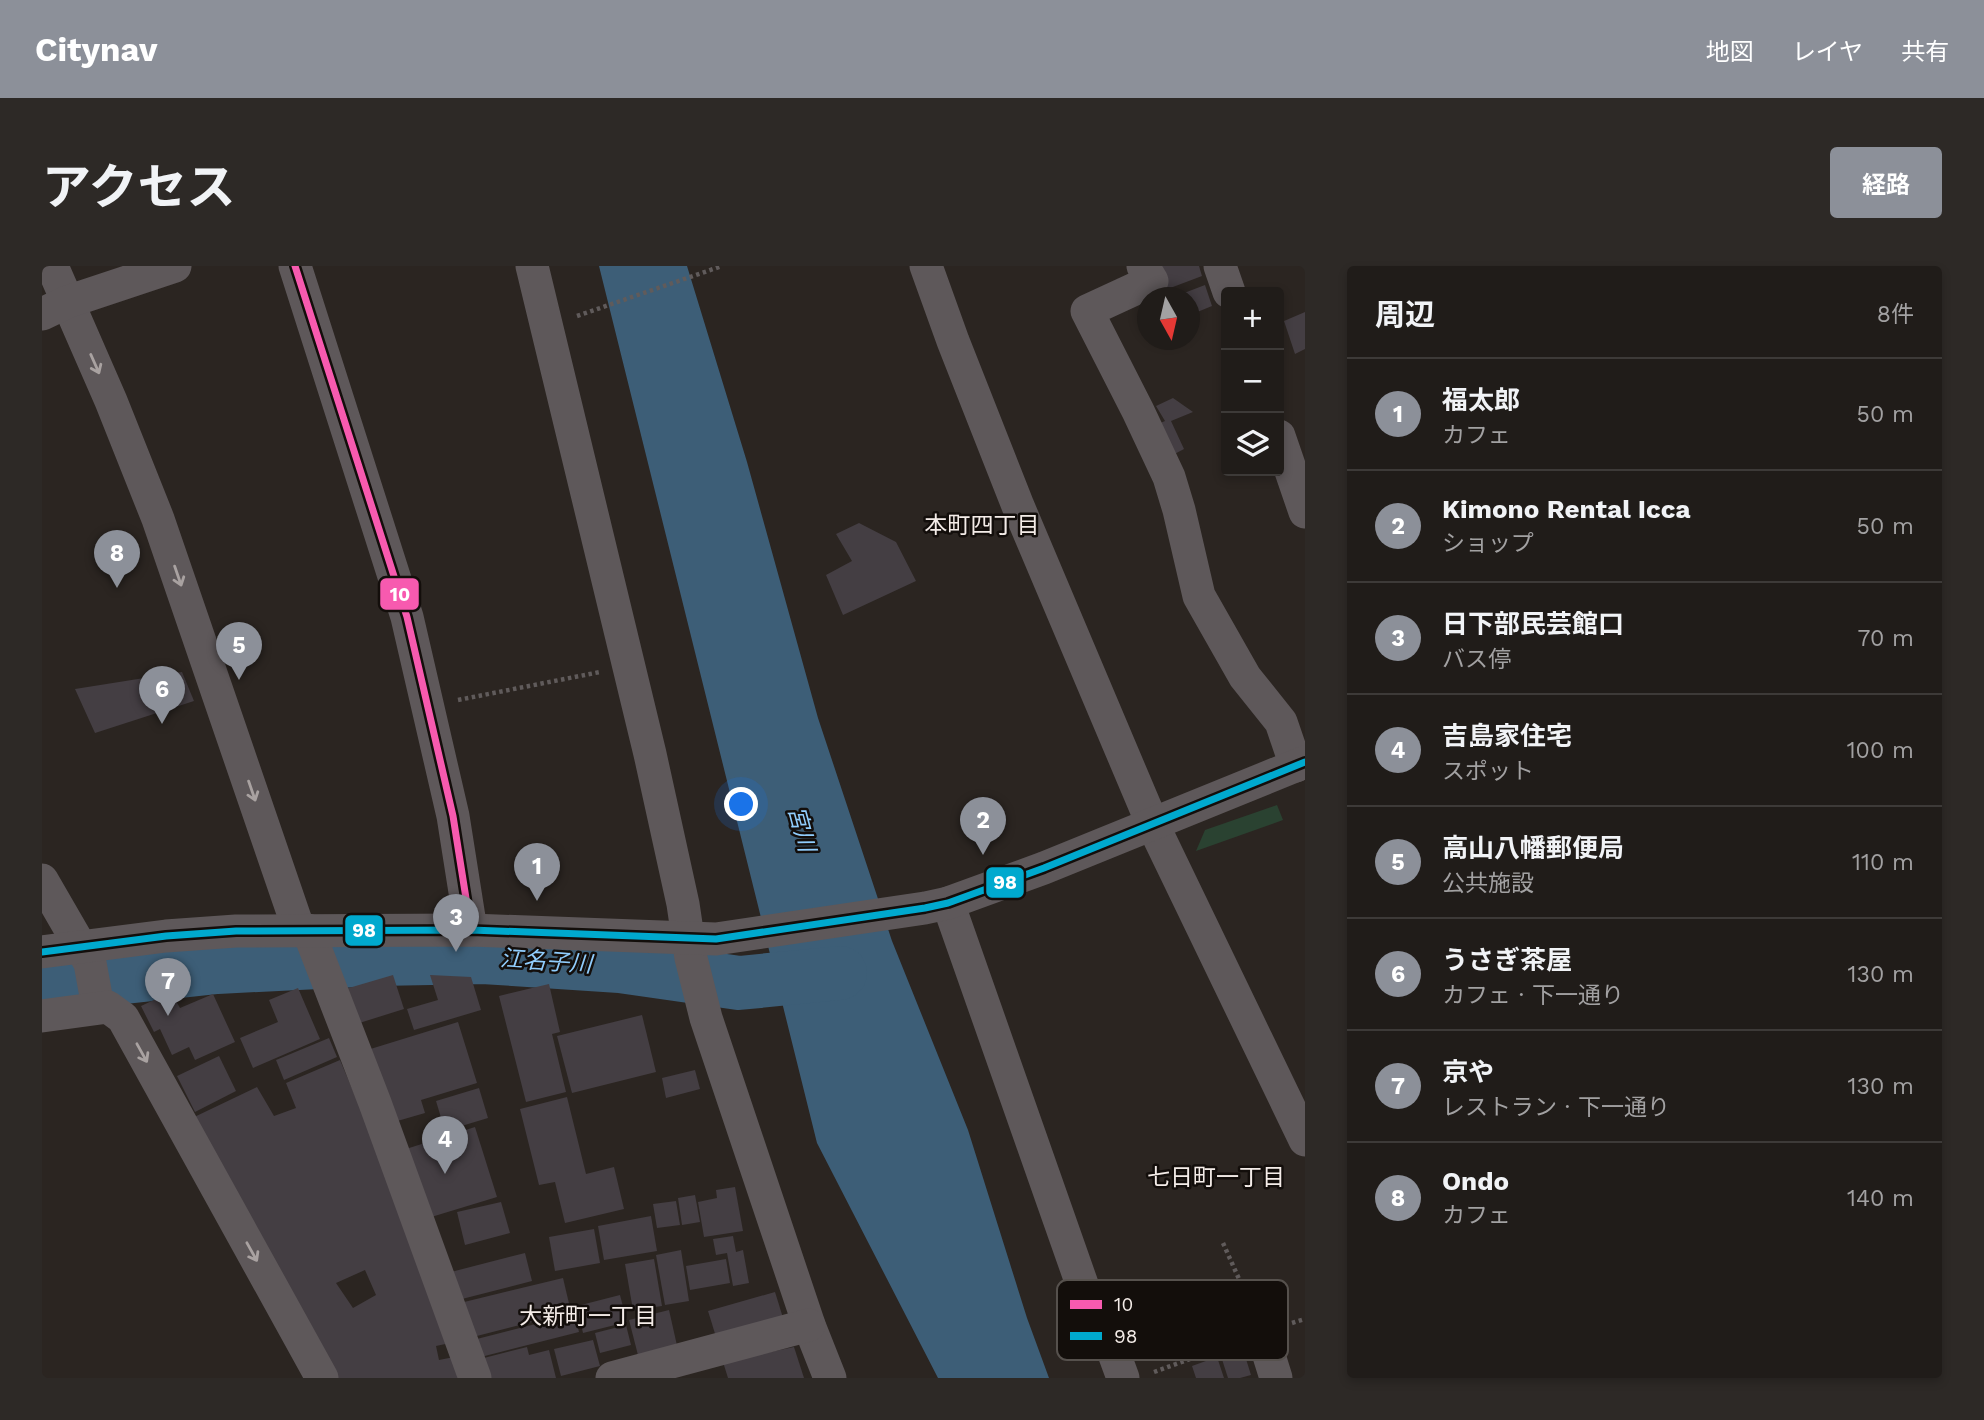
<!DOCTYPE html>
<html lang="ja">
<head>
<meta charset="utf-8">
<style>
  body { margin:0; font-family:"Work Sans","Noto Sans JP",sans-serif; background:#2d2926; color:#f1f3f6 }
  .controls { position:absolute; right:21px; top:21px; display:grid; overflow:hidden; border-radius:7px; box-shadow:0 4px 10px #0003 }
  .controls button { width:63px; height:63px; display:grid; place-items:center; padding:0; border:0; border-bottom:2px solid #3d3a38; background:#201c19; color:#f1f3f6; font:35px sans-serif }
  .compass { position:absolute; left:1095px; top:21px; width:63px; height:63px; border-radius:50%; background:#201c19; box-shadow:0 4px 10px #0003; rotate:172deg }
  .you { position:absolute; left:700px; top:539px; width:24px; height:24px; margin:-18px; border:5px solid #fff; border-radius:50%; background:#1a73e8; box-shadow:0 0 0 10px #1a73e833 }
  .badge { display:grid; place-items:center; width:46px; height:46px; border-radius:50%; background:#8c9099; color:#fff; font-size:23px; font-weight:700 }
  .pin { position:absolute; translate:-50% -58px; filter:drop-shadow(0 2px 4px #0008) }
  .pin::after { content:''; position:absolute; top:37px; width:24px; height:21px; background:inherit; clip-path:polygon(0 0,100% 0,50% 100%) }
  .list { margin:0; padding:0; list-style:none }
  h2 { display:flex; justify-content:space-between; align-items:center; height:91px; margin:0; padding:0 28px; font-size:30px }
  h2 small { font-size:23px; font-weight:400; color:#a2a1a2 }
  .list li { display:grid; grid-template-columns:46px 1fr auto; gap:21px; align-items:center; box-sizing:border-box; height:112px; padding:0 28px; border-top:2px solid #3d3a38 }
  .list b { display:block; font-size:26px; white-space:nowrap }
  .list p { margin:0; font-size:23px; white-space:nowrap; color:#a2a1a2 }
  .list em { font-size:23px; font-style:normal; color:#a2a1a2 }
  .icon { flex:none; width:38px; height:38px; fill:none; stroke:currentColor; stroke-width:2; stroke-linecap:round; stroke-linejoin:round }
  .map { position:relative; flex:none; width:1263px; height:1112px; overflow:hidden; border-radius:7px }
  header { display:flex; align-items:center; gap:42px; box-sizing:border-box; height:98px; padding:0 35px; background:#8c9099; color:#fff }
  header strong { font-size:33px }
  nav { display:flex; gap:38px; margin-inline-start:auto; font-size:24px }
  .intro { display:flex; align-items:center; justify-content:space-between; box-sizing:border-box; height:168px; padding:0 42px }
  h1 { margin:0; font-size:49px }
  .button { padding:18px 32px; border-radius:7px; background:#8c9099; color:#fff; font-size:24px; font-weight:700 }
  main { display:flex; gap:42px; padding:0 42px }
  aside { flex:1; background:#201c19; border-radius:7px; box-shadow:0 4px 10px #0003 }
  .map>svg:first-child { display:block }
</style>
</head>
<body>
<header>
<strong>Citynav</strong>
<nav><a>地図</a><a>レイヤ</a><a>共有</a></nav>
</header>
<div class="intro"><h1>アクセス</h1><a class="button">経路</a></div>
<main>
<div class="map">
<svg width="1263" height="1112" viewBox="0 0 1263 1112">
  <rect width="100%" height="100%" fill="#2b2521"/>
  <path fill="#2a4231" d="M1235 539 1241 554 1154 585 1163 564Z"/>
  <path fill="#3d5e77" d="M557 0H645L705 196 776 452 850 675 926 864 985 1052 1007 1112H896L775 877Z"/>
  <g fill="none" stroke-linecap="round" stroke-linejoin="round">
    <path stroke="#3d5e77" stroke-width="54" d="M0 720 175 701 336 693 441 691 578 700 697 717 798 707"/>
  </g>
  <g fill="#443e43" fill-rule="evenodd">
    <path d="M1113 0H1157L1160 10 1123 24Z"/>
    <path d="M1163 19 1170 40 1148 49V32H1129Z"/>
    <path d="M1263 46V83L1253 88 1242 55Z"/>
    <path d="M1131 132 1151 146 1129 155 1142 183 1125 192 1109 161 1123 155 1114 140Z"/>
    <path d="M817 257 854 276 874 315 801 349 784 309 810 295 794 268Z"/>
    <path d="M140 406 152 435 53 467 33 423Z"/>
    <path d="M351 709 362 743 311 759 300 724Z"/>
    <path d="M388 709 429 711 439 744 372 764 365 743 396 734Z"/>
    <path d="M507 718 518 766 510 768 524 826 484 836 457 730Z"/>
    <path d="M256 722 278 773 211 802 198 772 236 756 227 734Z"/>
    <path d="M129 726 138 742 171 728 193 776 153 794 147 781 130 789 118 763 112 766 99 740Z"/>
    <path d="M600 749 614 806 530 827 515 770Z"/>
    <path d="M416 756 435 817 379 834 383 847 345 858 322 785Z"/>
    <path d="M287 772 295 791 242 814 234 794Z"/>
    <path d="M177 790 194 825 153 846 135 810Z"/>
    <path d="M298 794 388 1007 408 1077 394 1080 397 1094 412 1091 416 1112H289L146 854 215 821 232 850 254 842 244 817ZM323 1004 334 1029 311 1042 294 1017Z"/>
    <path d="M653 804 658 823 624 832 620 812Z"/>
    <path d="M437 822 446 852 403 865 394 835Z"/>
    <path d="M525 831 544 908 572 901 582 943 523 957 513 916 497 919 478 843Z"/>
    <path d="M433 861 455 931 386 952 364 883Z"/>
    <path d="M693 921 701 965 662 971 656 936 675 932 674 924Z"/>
    <path d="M653 929 658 956 640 959 636 932Z"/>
    <path d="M634 935 638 959 615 962 611 938Z"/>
    <path d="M459 936 468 967 423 979 415 946Z"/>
    <path d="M609 950 615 985 562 994 556 960Z"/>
    <path d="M552 963 558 997 513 1005 507 971Z"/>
    <path d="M691 970 694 986 701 984 707 1017 691 1020 685 987 674 989 671 973Z"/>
    <path d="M639 984 647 1035 623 1039 614 989Z"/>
    <path d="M483 987 490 1015 416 1034 409 1006Z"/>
    <path d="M612 993 620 1040 591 1044 583 998Z"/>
    <path d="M684 993 688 1017 648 1024 644 1000Z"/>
    <path d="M521 1012 529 1046 427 1072 418 1037Z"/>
    <path d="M733 1026 742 1055 675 1074 666 1045Z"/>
    <path d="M578 1029 585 1056 541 1067 535 1040Z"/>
    <path d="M627 1044 636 1084 597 1093 587 1054Z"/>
    <path d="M533 1048 537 1066 435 1092 431 1074Z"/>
    <path d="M584 1059 589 1079 558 1087 553 1067Z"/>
    <path d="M551 1074 558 1100 519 1110 512 1083Z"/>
    <path d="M1199 1077 1209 1109 1198 1112H1186L1177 1084Z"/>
    <path d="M485 1081 487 1089 507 1084 514 1112H443L438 1093Z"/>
    <path d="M752 1081 762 1112H686L681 1096Z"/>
    <path d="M1175 1091 1182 1112H1154L1150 1100Z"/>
  </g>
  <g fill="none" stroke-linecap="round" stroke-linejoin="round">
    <g stroke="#605b5b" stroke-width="4.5" stroke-dasharray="3.5 3.5" stroke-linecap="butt">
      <path d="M535 50 680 0"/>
      <path d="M416 434 558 406"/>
      <path d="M1181 977 1209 1040"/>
      <path d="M1250 1057 1263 1053"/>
      <path d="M1112 1106 1192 1077"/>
    </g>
    <g stroke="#5e585a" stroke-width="33">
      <path d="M10 0 69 135 116 253 257 664"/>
      <path d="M253 0 365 351 411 550 429 664"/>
      <path d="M490 0 608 488 641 638 649 692 664 752 767 1059 788 1112"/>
      <path d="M884 0 911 75 976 240 1110 557 1263 874"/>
      <path d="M1101 0 1110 15 1045 45 1096 145 1127 211 1137 244 1157 330 1203 411 1239 456 1254 500"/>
      <path d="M1178 0 1187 26"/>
      <path d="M0 48 25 36 133 0"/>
      <path d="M1237 170 1263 246"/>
      <path d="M0 614 48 697 56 741"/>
      <path d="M906 637 1042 1024 1055 1041 1081 1112"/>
      <path d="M266 664 333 837 433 1112"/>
      <path d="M0 686 124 670 194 665 429 664 674 673 883 642 906 637 1002 602 1263 496"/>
      <path d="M0 750 66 741 81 752 280 1112"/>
      <path d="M1220 1067 1234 1112"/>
      <path d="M570 1112 767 1059"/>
    </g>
    <defs>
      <path id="bus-1" d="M253 0 365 351 411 550 429 664"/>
      <path id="bus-2" d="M0 686 124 670 194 665 429 664 674 673 883 642 906 637 1002 602 1263 496"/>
    </defs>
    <use href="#bus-1" stroke="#130e0b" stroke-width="12"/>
    <use href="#bus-2" stroke="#130e0b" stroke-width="12"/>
    <use href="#bus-1" stroke="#f75aaf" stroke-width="7"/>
    <use href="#bus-2" stroke="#00a9ce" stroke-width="7"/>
  </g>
  <defs><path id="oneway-shaft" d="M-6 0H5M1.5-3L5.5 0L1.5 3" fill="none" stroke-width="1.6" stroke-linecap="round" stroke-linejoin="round" transform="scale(1.75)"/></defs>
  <g stroke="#a9a2a1">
    <use href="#oneway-shaft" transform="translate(53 98) rotate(66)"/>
    <use href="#oneway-shaft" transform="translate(136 310) rotate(71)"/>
    <use href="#oneway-shaft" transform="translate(210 525) rotate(71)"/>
    <use href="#oneway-shaft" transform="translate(100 787) rotate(61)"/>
    <use href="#oneway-shaft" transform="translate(210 986) rotate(61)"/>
  </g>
  <g text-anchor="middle" stroke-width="5" stroke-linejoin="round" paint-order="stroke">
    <g font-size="23" fill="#f4ece8" stroke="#130e0b">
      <text x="940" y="267">本町四丁目</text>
      <text x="1174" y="919">七日町一丁目</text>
      <text x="546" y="1058">大新町一丁目</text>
    </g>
    <g font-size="23" font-style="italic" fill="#90cdfd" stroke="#130e0b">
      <text transform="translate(760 563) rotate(75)" y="8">宮川</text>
      <text transform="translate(504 695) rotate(4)" y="8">江名子川</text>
    </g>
  </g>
  <rect x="1015" y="1014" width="231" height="80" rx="10" fill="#130e0b" stroke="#56514d" stroke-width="2"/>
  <rect x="1028" y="1034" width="32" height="9" fill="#f75aaf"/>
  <rect x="1028" y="1066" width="32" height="8" fill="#00a9ce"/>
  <g font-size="19" fill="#f4ece8">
    <text x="1072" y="1045">10</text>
    <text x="1072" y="1077">98</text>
  </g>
  <g stroke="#130e0b" stroke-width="2.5">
    <rect x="337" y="311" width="41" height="34" rx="7" fill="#f75aaf"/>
    <rect x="943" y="600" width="40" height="33" rx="7" fill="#00a9ce"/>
    <rect x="302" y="648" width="40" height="33" rx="7" fill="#00a9ce"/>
  </g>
  <g font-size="19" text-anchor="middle" font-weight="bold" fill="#fff">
    <text x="358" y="335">10</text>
    <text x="963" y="623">98</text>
    <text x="322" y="671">98</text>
  </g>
</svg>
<div class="controls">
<button>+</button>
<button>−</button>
<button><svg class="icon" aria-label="layers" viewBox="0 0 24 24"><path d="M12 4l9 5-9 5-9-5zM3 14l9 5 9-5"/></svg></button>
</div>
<svg class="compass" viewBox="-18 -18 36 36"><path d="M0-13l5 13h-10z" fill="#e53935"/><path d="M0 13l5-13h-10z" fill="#a2a1a2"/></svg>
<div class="you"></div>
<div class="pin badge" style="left:495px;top:635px">1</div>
<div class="pin badge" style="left:941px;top:589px">2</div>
<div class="pin badge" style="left:414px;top:686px">3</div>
<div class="pin badge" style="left:403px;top:908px">4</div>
<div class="pin badge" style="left:197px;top:414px">5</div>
<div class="pin badge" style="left:120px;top:458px">6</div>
<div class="pin badge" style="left:126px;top:750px">7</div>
<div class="pin badge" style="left:75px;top:322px">8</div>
</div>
<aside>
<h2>周辺<small>8件</small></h2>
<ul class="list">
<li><span class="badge">1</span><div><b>福太郎</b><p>カフェ</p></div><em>50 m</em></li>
<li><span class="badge">2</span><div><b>Kimono Rental Icca</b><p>ショップ</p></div><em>50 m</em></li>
<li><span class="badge">3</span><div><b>日下部民芸館口</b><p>バス停</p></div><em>70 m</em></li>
<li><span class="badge">4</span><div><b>吉島家住宅</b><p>スポット</p></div><em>100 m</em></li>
<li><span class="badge">5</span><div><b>高山八幡郵便局</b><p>公共施設</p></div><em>110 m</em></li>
<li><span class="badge">6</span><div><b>うさぎ茶屋</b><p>カフェ · 下一通り</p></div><em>130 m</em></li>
<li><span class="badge">7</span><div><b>京や</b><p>レストラン · 下一通り</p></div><em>130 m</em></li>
<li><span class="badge">8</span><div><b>Ondo</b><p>カフェ</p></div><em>140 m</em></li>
</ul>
</aside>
</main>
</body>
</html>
